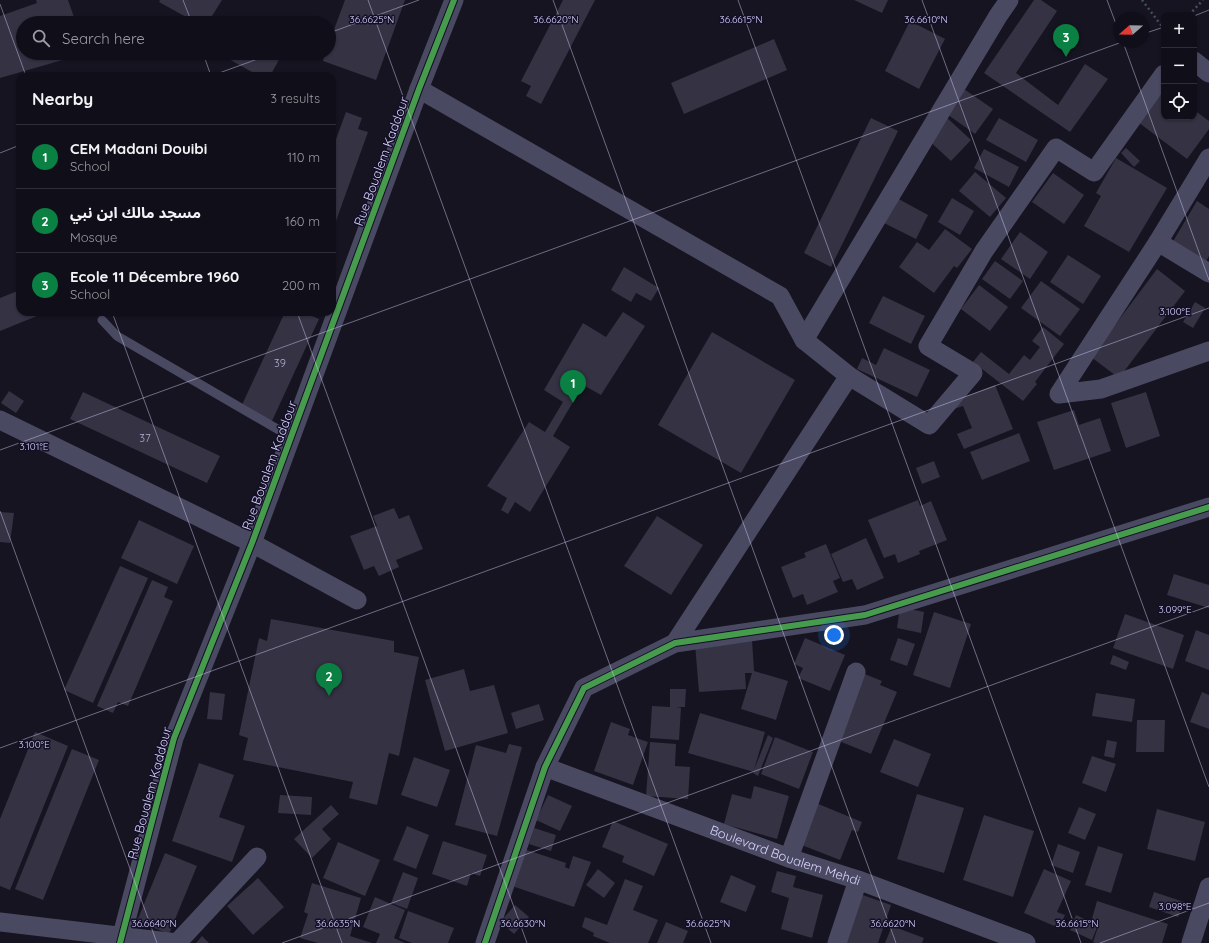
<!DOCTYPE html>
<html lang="en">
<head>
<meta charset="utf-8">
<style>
  body { margin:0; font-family:Quicksand,"Noto Sans Arabic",sans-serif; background:#191822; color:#f1f3f6 }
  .controls { position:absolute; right:12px; top:12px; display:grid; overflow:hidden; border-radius:8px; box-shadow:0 1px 3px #0004 }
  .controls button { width:36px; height:36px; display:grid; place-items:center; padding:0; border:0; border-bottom:1px solid #302f38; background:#100f19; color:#f1f3f6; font:20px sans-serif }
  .compass { position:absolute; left:1113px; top:12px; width:36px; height:36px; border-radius:50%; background:#100f19; box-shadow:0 1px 3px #0004; rotate:250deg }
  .you { position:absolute; left:834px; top:635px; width:14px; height:14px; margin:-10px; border:3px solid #fff; border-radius:50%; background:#1a73e8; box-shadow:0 0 0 6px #1a73e833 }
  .badge { display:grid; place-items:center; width:26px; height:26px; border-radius:50%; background:#0b8043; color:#fff; font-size:13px; font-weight:700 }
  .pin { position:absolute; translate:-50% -33px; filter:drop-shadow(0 1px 2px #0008) }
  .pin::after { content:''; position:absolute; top:21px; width:14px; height:12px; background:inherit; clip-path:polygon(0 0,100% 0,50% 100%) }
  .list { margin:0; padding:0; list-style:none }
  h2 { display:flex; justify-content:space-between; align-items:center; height:52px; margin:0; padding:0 16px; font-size:17px }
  h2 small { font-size:13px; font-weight:400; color:#9c9ca2 }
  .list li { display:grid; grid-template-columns:26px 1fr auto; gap:12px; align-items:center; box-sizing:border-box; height:64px; padding:0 16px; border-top:1px solid #302f38 }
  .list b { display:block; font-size:15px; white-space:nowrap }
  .list p { margin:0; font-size:13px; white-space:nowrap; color:#9c9ca2 }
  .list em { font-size:13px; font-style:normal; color:#9c9ca2 }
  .icon { flex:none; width:22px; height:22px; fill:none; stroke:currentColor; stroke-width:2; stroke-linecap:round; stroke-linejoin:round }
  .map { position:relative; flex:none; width:1209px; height:943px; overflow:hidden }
  .search { position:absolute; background:#100f19; box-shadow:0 1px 3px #0004; left:16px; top:16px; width:320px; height:44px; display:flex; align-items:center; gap:10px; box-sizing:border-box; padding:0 14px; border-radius:22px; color:#9c9ca2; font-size:15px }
  .panel { position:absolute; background:#100f19; box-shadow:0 1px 3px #0004; left:16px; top:72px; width:320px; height:244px; border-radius:12px }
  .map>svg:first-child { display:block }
</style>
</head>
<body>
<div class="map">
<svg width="1209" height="943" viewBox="0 0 1209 943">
  <rect width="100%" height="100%" fill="#161421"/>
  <g fill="#343243">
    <path d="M36 0H68L76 23H23V53H87L0 78V16L37 3Z"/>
    <path d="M160 0H222L212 16 224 23H197L159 2Z"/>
    <path d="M345 0H405L376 80 323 61 325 53H329V43Z"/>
    <path d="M563 0H595L541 104 526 96 531 86 521 81Z"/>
    <path d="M854 0H888L882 13Z"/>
    <path d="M1034 0H1041L1057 11 1016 73 1058 105 1085 64 1108 79 1070 132 984 73Z"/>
    <path d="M910 21 945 39 919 89 885 71Z"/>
    <path d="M774 39 787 70 684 114 671 83Z"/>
    <path d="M218 53H277L281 56 270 76H259Z"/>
    <path d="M961 87 993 109 975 134 944 112Z"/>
    <path d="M1164 87V117H1194V110L1209 121V129L1187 159 1138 122Z"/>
    <path d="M346 112 362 118 358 129 368 132 332 232V150Z"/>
    <path d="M945 116 971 140 951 161 925 137Z"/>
    <path d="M871 118 898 131 831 267 804 253Z"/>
    <path d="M999 118 1038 140 1026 162 986 140Z"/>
    <path d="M1126 148 1140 161 1134 167 1121 153Z"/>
    <path d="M984 149 1019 167 1009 187 974 168Z"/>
    <path d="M1116 158 1167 188 1129 252 1084 226 1101 196 1096 193Z"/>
    <path d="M975 172 1006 198 990 217 959 191Z"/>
    <path d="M1053 173 1084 195 1064 224 1032 202Z"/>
    <path d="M895 197 928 215 916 239 882 222Z"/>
    <path d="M952 198 974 211 960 235 938 222Z"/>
    <path d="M1197 201 1209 209V256L1205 263 1172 243Z"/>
    <path d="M945 229 972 249 957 268 954 266 934 293 899 267 917 242 929 250Z"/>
    <path d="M1020 232 1048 252 1030 279 1001 259Z"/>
    <path d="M1068 255 1101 276 1083 304 1050 282Z"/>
    <path d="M995 261 1023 281 1010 299 982 279Z"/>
    <path d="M624 267 659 288 651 301 636 293 631 302 611 290Z"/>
    <path d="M1157 269 1185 291 1119 378 1091 357Z"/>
    <path d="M1041 281 1080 309 1060 336 1021 308Z"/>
    <path d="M979 285 1008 307 990 331 961 309Z"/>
    <path d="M20 290V312H47L0 331V298Z"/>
    <path d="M883 296 925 316 911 344 869 323Z"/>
    <path d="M1195 302 1205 308 1193 328 1183 322Z"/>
    <path d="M285 312H303L319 319 272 421 241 407Z"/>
    <path d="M623 312 645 326 601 395 583 385 553 436 570 447 530 512 515 502 508 514 501 510 507 498 487 486 529 422 545 432 563 402 544 390 583 323 606 337Z"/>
    <path d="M1043 327 1064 344 1035 382 1037 384 1023 401 973 362 981 352 1009 374 1024 355 1030 360 1040 347 1032 341Z"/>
    <path d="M712 332 795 380 741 473 658 425Z"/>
    <path d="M884 348 930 370 917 397 857 369 862 358 876 365Z"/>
    <path d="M995 385 1013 429 964 449 957 434 972 428 963 406 954 409 951 402Z"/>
    <path d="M9 391 24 401 16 413 1 403Z"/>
    <path d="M83 392 220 456 207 483 70 419Z"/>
    <path d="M1146 392 1160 436 1126 448 1111 403Z"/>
    <path d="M1074 410 1079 425 1100 418 1111 451 1054 470 1037 422Z"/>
    <path d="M1019 433 1030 461 982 480 970 452Z"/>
    <path d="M934 461 940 477 922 484 916 468Z"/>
    <path d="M918 500 920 506 931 501 947 540 919 551 920 554 898 563 895 554 884 558 868 520Z"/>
    <path d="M394 508 399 519 409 515 423 549 396 560 399 567 379 576 374 566 364 570 350 536 377 526 373 516Z"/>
    <path d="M0 512 14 513 10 543 0 542Z"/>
    <path d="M657 516 703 545 671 595 624 566Z"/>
    <path d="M139 520 194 546 177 584 121 558Z"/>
    <path d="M866 538 884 578 857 590 852 579 843 582 831 554Z"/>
    <path d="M826 544 840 578 833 581 838 592 807 605 803 594 793 598 781 567 806 557 804 553Z"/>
    <path d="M120 566 148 578 93 703 64 690Z"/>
    <path d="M1174 574 1209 585V608L1167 595Z"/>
    <path d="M152 580 168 587 164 597 173 601 128 706 118 702 113 713 97 706Z"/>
    <path d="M900 607 924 612 921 633 897 628Z"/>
    <path d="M934 612 971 624 950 688 913 675Z"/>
    <path d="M1125 614 1184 635 1173 669 1113 648Z"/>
    <path d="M271 619 394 641V652L419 657 399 756 389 753 377 805 349 798 353 782 243 760 248 738 239 735 259 638 267 641Z"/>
    <path d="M1196 630 1209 635V670L1185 661Z"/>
    <path d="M805 638 845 655 830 691 798 678 803 668 794 664Z"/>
    <path d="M898 638 915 644 907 666 890 660Z"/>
    <path d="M752 640 754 671 788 681 776 720 741 709 752 673H745L746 689 699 692 695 644Z"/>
    <path d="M1113 655 1129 662 1126 670 1110 664Z"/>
    <path d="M464 669 470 691 494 685 508 733 445 751 425 680Z"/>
    <path d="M862 673 882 681 880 685 897 692 871 754 834 739Z"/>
    <path d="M670 689H686L685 707H677L681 708 679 740 650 738 652 706 670 707Z"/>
    <path d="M210 692 225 694 222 720 207 719Z"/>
    <path d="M1202 692 1209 695V729L1190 722Z"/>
    <path d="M1096 693 1135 699 1132 722 1092 716Z"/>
    <path d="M539 704 544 720 516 729 511 713Z"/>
    <path d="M700 713 765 732 754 770 768 735 773 738 758 776 753 773 754 772 688 753Z"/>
    <path d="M1137 720H1165L1164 752H1136Z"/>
    <path d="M611 722 630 729 628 735 648 742 633 785 594 771Z"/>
    <path d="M35 732 68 746 10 890 0 886V819Z"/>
    <path d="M775 737 813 752 799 789 761 774Z"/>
    <path d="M894 739 931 754 918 787 880 772Z"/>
    <path d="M1107 740 1117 742 1114 758 1104 756Z"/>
    <path d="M650 742 676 744 675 766 690 767 688 799 646 796Z"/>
    <path d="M509 744 522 747 497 836 455 825 476 745 506 753Z"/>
    <path d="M72 749 99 760 43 900 15 889Z"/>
    <path d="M1092 756 1116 764 1106 792 1082 783Z"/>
    <path d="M414 757 450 770 437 807 401 795Z"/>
    <path d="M199 763 234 775 219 817 245 826 232 862 172 841Z"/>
    <path d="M754 786 789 796 777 839 724 824 732 794 751 799Z"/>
    <path d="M917 794 964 808 944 873 897 859Z"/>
    <path d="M280 795 312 797 311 815 278 813Z"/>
    <path d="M548 795 572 806 560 831 536 820Z"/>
    <path d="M816 803 862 822 858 832 852 830 840 860 799 844Z"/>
    <path d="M331 805 339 814 322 829 331 839 312 858 294 839Z"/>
    <path d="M1079 807 1096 814 1085 840 1068 833Z"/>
    <path d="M1157 809 1205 822 1195 861 1147 849Z"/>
    <path d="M984 815 1034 831 1013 897 963 880Z"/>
    <path d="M613 821 668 844 654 876 622 862 624 856 602 847Z"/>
    <path d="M407 826 429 835 416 869 393 860Z"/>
    <path d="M534 828 556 835 551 851 529 844Z"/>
    <path d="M443 841 487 855 480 876 471 873 467 886 432 874Z"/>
    <path d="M338 842 380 860 365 896 323 878Z"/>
    <path d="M1058 844 1080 852 1073 873 1051 865Z"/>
    <path d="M1098 846 1123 854 1111 893 1085 885Z"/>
    <path d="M524 849 566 863 565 867 569 869 573 856 591 862 574 907 512 886Z"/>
    <path d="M165 853 197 866 169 934 137 921Z"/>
    <path d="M598 869 615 883 604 898 586 885Z"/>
    <path d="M1044 869 1071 881 1057 912 1065 915 1059 928 1024 913Z"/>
    <path d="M777 871 796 876 793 887 823 895 812 938 781 929 789 898 771 892Z"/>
    <path d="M403 872 418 878 407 909 391 903Z"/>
    <path d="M731 875 756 886 746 912 720 902Z"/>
    <path d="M258 878 284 907 253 935 227 906Z"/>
    <path d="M625 879 643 886 633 910 658 920 648 943H610L593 936 594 933 582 927 585 917 607 925Z"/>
    <path d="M312 883 361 898 350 936 372 943H318L300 938 308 914 304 912Z"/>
    <path d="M1154 892 1184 902 1178 917 1149 907Z"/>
    <path d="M860 894 891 905 878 943H843Z"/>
    <path d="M375 897 405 910 394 938 405 943H376L380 934 363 927Z"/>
    <path d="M1097 901 1168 924 1162 943H1095L1093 942 1099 924 1093 922 1098 925 1092 940 1070 930 1076 915 1091 922Z"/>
    <path d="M515 905 529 917 514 934 500 922Z"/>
    <path d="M408 911 454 928 448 943H412L399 938Z"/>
    <path d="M666 922 688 931 683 943H657Z"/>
    <path d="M892 926 924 938 922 943H885Z"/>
    <path d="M202 936 209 943H196Z"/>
  </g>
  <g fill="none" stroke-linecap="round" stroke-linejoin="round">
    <g stroke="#44505f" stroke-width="2.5" stroke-dasharray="2 3" stroke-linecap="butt">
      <path d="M1142 0 1164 29"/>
      <path d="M1189 15 1203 0"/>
    </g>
    <path stroke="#4a4962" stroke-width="9" d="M102 320 117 336 291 437"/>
    <g stroke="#4a4962" stroke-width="19">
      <path d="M1194 61 1209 73"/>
      <path d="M419 89 780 296 804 340 849 376 675 643"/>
      <path d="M1209 158 1158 242 1059 394 1101 389 1209 351"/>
      <path d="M1158 242 1209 273"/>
      <path d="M804 340 998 16 1009 0"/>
      <path d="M849 376 929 425 973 373 928 346 984 251 1056 148 1094 172 1164 74"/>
      <path d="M0 420 252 543 357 600"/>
      <path id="s1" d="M545 767 789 858 858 880 1026 943"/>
      <path d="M789 858 856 672"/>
      <path d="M0 922 177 943 257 857"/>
      <path d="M120 943 174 738 252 543 419 89 454 0"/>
      <path d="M485 943 545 767 584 688 675 643 865 615 1209 507"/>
      <path d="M837 943 858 880"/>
      <path d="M1191 943 1209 887"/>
    </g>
    <defs>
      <g id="cycleway">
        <path d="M120 943 174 738 252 543 419 89 454 0"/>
        <path d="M485 943 545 767 584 688 675 643 865 615 1209 507"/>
      </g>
    </defs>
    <use href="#cycleway" stroke="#130f26" stroke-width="8"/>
    <use href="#cycleway" stroke="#469c4c" stroke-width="6"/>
  </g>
  <path fill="none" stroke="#d9d4ff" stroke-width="1" stroke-opacity="0.45" d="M183 0 192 23M368 0 711 943M553 0 896 943M738 0 1081 943M922 0 1209 787M1107 0 1119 32M0 4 26 76M1194 16 1209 10M329 33 419 0M1143 34 1164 27M1123 42 1209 280M203 53 211 76M211 76 274 53M0 153 20 145M112 312 342 943M297 312 527 943M0 450 1122 42M0 511 157 943M0 748 1209 308M282 943 1209 606M1100 943 1209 903"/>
  <g text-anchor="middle" stroke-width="3" stroke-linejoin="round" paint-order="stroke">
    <g font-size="11" fill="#b0acd0">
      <text x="280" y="367">39</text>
      <text x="145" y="442">37</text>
    </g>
    <g font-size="13" fill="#d9d4ff" stroke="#130f26">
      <text transform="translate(381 161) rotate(-70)" y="5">Rue Boualem Kaddour</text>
      <text transform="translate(269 465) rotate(-70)" y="5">Rue Boualem Kaddour</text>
      <text transform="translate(149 793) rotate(-75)" y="5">Rue Boualem Kaddour</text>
      <text dy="5" stroke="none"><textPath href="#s1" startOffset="256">Boulevard Boualem Mehdi</textPath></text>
    </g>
  </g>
  <g font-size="10" text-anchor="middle" fill="#d9d4ff" stroke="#130f26" stroke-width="3" stroke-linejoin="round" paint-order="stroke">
    <text x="372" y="23">36.6625°N</text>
    <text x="556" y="23">36.6620°N</text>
    <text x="741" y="23">36.6615°N</text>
    <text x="926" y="23">36.6610°N</text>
    <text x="1175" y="315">3.100°E</text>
    <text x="34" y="450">3.101°E</text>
    <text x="1175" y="613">3.099°E</text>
    <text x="34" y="748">3.100°E</text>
    <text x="1175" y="910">3.098°E</text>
    <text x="154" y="927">36.6640°N</text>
    <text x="338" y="927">36.6635°N</text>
    <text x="523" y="927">36.6630°N</text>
    <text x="708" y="927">36.6625°N</text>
    <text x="893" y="927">36.6620°N</text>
    <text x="1077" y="927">36.6615°N</text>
  </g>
</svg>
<div class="controls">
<button>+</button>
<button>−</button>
<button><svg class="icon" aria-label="locate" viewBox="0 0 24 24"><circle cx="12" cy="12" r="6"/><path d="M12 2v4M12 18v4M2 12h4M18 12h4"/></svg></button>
</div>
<svg class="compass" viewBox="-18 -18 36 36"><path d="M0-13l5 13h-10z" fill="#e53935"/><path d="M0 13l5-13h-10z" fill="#9c9ca2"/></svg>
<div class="you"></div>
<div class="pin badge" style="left:573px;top:403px">1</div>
<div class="pin badge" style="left:329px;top:696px">2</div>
<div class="pin badge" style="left:1066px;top:57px">3</div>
<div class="search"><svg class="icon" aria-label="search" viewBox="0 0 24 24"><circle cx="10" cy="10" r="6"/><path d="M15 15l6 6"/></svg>Search here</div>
<section class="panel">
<h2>Nearby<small>3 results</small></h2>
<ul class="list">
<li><span class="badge">1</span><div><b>CEM Madani Douibi</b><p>School</p></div><em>110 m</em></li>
<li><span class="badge">2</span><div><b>مسجد مالك ابن نبي</b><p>Mosque</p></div><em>160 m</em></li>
<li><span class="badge">3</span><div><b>Ecole 11 Décembre 1960</b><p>School</p></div><em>200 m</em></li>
</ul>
</section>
</div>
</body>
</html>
